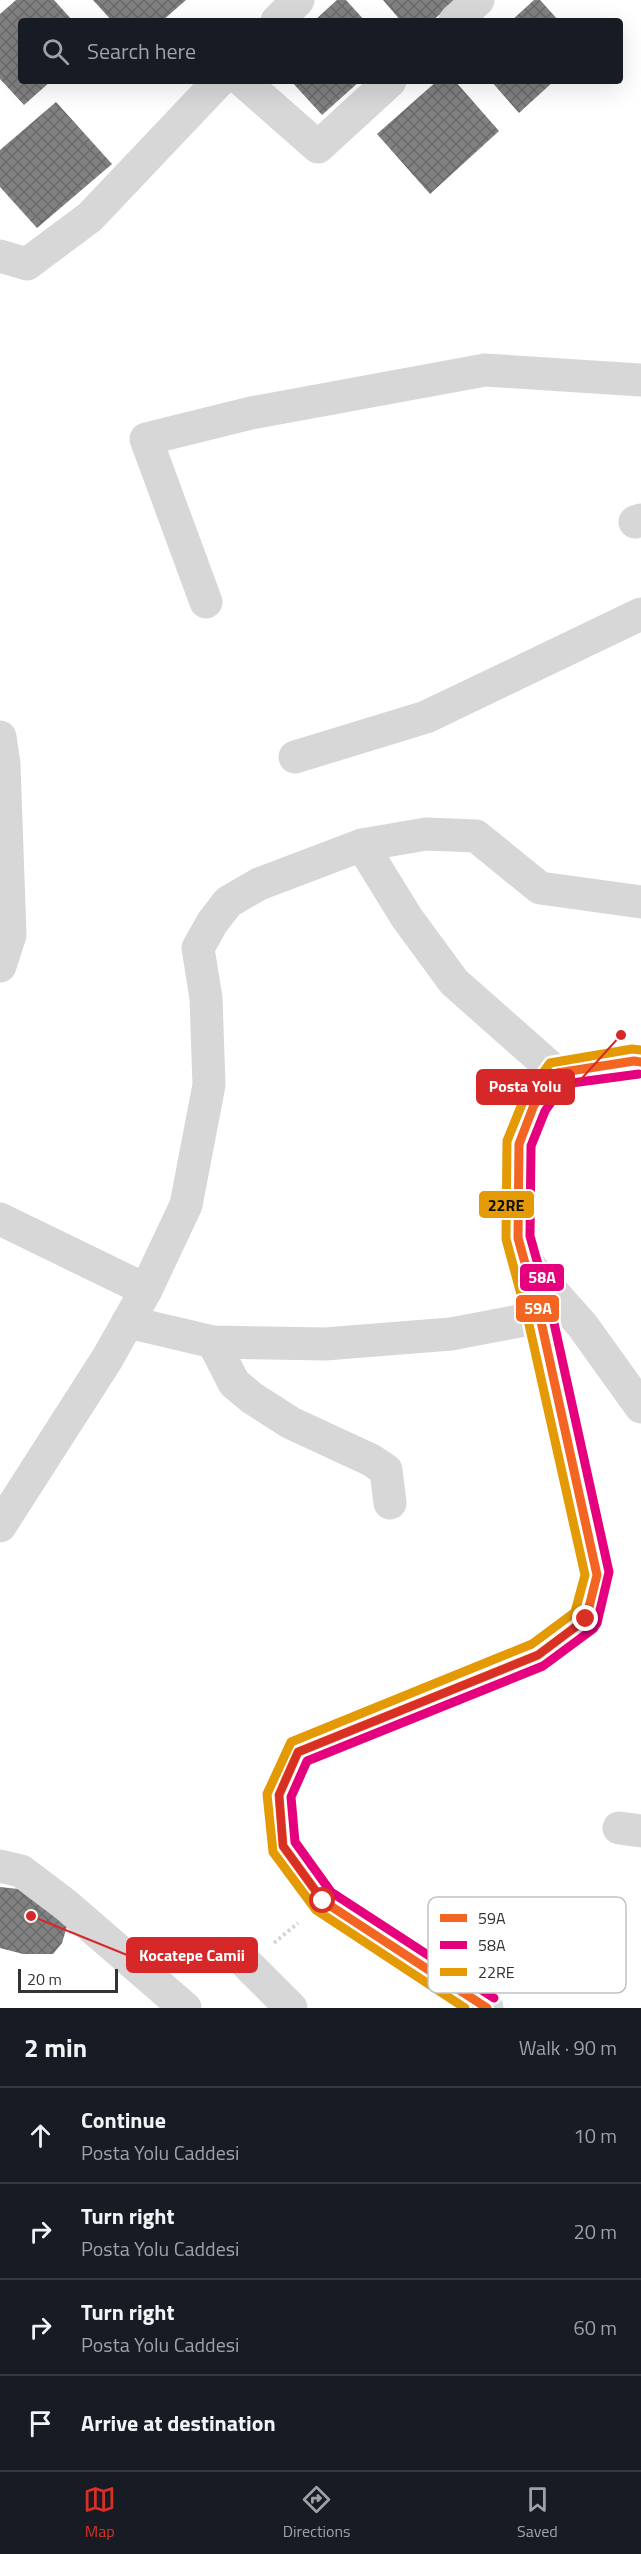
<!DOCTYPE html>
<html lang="en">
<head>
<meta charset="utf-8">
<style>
  body { margin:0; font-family:"Titillium Web",sans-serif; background:#20242c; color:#f1f3f6 }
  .scale { position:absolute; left:18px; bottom:15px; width:100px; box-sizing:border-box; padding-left:6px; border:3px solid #333; border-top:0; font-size:16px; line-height:21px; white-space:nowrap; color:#333; -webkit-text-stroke:4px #fff; paint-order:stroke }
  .stop { position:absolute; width:18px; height:18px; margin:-14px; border:4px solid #d93025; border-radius:50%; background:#fff }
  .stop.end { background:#d93025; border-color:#fff; box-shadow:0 2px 6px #0008 }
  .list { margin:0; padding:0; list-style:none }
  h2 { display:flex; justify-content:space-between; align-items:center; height:78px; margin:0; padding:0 24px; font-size:26px }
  h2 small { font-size:20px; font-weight:400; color:#9ea1a6 }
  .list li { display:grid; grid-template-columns:39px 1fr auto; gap:18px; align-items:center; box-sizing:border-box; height:96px; padding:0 24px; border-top:2px solid #363941 }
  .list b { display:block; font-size:22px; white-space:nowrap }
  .list p { margin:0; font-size:20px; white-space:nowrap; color:#9ea1a6 }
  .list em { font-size:20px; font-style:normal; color:#9ea1a6 }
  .icon { flex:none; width:33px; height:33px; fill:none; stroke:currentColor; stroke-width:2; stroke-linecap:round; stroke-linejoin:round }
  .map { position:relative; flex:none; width:641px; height:2008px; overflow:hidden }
  .search { position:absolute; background:#171b24; box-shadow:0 6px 24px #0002; left:18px; right:18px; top:18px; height:66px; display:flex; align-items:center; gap:15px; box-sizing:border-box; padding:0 21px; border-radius:6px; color:#9ea1a6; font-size:22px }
  .sheet { height:462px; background:#171b24 }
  nav { display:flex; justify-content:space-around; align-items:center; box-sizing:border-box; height:84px; border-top:2px solid #363941; background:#171b24; font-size:16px; color:#9ea1a6 }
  nav a { display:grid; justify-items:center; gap:3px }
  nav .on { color:#d93025 }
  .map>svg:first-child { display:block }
</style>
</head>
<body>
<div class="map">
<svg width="641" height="2008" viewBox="0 0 641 2008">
  <defs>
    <pattern id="building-cross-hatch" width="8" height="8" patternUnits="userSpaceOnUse" patternTransform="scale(1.5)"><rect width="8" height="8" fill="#818181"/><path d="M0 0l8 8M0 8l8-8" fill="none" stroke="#6a6a6a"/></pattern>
  </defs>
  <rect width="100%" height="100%" fill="#fff"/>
  <g fill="url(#building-cross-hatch)">
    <path d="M16 0H54L73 21H21V81H51L24 105 0 79V14Z"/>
    <path d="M93 0H186L162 21H112Z"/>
    <path d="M337 0H346L365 21H314Z"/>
    <path d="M383 0H457L432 21H401Z"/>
    <path d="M534 0H540L559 21H511Z"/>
    <path d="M291 81H360L322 115Z"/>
    <path d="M437 81H455L499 131 430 194 377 134Z"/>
    <path d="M491 81H554L519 113Z"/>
    <path d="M56 102 112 164 37 228 0 187V150Z"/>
    <path d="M0 1887 27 1890 68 1923 62 1943 53 1954H23L0 1948Z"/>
  </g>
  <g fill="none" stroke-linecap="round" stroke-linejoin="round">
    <path stroke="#d6d6d6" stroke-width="4" stroke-dasharray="3 3" stroke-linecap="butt" d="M274 1943 298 1923"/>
    <g stroke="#d7d7d7" stroke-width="33">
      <path d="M277 21 298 0"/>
      <path d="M455 21 478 0"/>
      <path d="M243 81 318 147 390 81"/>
      <path d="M0 256 27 264 90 217 219 81"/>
      <path d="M635 522 641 520"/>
      <path d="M206 602 146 439 251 413 485 370 641 380"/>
      <path d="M0 737 4 764 10 935 0 966"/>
      <path d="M295 757 426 717 641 614"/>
      <path d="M362 845 407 918 454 982 557 1073"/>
      <path d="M0 1219 146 1290"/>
      <path d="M524 1260 582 1325 641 1407"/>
      <path d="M128 1322 213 1342 325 1344 451 1334 540 1317"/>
      <path d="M213 1342 234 1383 252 1398 291 1423 371 1460 386 1470 390 1503"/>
      <path d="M0 1526 107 1359 146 1290 186 1205 209 1085 206 998 198 948 212 923 228 902 259 884 362 845 426 834 476 836 540 888 641 902"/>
      <path d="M619 1828 641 1831"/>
      <path d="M0 1866 21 1871 66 1905 185 2008"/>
      <path d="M248 1965 291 2008"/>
    </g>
    <path stroke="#d7d7d7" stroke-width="33" d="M487 2008 323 1901 283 1846 279 1795 298 1752 538 1655 586 1619 597 1575 540 1317 518 1238 519 1144 534 1105 557 1073 634 1061 641 1062"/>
    <defs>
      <path id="bus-1" d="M487 2008 323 1901 283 1846 279 1795 298 1752 538 1655 586 1619 597 1575 540 1317 518 1238 519 1144 534 1105 557 1073 634 1061 641 1062"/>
      <path id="bus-2" d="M494 1998 331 1892 295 1842 291 1797 307 1761 543 1666 593 1629 597 1623 609 1572 552 1314 530 1236 531 1146 545 1111 564 1084 639 1074"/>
      <path id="bus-3" d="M465 2008 316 1910 273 1852 267 1794 291 1742 532 1644 575 1612 585 1575 528 1320 506 1239 507 1141 524 1099 550 1063 632 1049 641 1050"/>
    </defs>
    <use href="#bus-1" stroke="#fff" stroke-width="14"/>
    <use href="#bus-2" stroke="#fff" stroke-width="14"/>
    <use href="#bus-3" stroke="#fff" stroke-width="14"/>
    <use href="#bus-1" stroke="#f26522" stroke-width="9"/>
    <use href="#bus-2" stroke="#e5007d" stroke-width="9"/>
    <use href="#bus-3" stroke="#e39a05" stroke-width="9"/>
  </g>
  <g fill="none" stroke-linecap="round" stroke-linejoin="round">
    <path stroke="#d93025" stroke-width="8" d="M323 1901 283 1846 279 1795 298 1752 538 1655 586 1619"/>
  </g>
  <rect x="428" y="1897" width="198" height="96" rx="9" fill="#fff" stroke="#c2c2c2" stroke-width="1.5"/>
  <rect x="440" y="1914" width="27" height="8" fill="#f26522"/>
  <rect x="440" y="1941" width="27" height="8" fill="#e5007d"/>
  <rect x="440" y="1968" width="27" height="8" fill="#e39a05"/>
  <g font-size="16" fill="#333">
    <text x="478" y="1924">59A</text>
    <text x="478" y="1951">58A</text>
    <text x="478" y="1978">22RE</text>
  </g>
  <path fill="none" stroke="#d62828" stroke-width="2" d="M621 1035L574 1087M31 1916L127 1955"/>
  <g fill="#d62828" stroke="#fff" stroke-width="2">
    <circle cx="621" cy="1035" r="6"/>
    <circle cx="31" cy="1916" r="6"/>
  </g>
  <g fill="#d62828" stroke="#d62828" stroke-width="2">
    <rect x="477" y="1070" width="97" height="34" rx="6"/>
    <rect x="127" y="1938" width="130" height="34" rx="6"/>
  </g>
  <g font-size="16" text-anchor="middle" font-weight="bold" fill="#fff">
    <text x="525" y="1092">Posta Yolu</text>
    <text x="192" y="1961">Kocatepe Camii</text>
  </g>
  <g stroke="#fff" stroke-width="2">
    <rect x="478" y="1190" width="57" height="29" rx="6" fill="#e39a05"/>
    <rect x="519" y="1263" width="46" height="29" rx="6" fill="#e5007d"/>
    <rect x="515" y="1294" width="45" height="29" rx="6" fill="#f26522"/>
  </g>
  <g font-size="16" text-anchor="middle" font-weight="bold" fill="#fff">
    <text x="542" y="1283">58A</text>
    <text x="538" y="1314">59A</text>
  </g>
  <g font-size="16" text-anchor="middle" font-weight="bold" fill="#111">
    <text x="506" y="1211">22RE</text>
  </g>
</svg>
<div class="scale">20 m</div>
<div class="stop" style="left:323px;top:1901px"></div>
<div class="stop end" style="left:586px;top:1619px"></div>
<div class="search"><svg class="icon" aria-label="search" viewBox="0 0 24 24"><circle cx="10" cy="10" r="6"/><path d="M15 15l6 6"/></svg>Search here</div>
</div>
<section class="sheet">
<h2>2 min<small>Walk · 90 m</small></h2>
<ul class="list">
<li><svg class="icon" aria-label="ahead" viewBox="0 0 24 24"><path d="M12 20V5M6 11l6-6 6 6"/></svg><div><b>Continue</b><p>Posta Yolu Caddesi</p></div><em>10 m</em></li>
<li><svg class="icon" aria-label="right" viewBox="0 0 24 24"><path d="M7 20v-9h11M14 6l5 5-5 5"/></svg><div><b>Turn right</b><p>Posta Yolu Caddesi</p></div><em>20 m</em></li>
<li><svg class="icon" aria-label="right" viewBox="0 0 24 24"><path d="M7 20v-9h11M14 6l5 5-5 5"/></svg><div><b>Turn right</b><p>Posta Yolu Caddesi</p></div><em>60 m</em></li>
<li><svg class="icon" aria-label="arrive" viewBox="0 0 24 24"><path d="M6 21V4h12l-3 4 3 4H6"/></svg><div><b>Arrive at destination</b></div></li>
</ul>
</section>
<nav>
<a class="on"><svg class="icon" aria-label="map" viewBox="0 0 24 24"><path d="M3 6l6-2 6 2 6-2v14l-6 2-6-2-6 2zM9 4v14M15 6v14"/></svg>Map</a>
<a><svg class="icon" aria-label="directions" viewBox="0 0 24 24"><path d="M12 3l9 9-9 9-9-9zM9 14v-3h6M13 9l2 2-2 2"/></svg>Directions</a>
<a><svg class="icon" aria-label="saved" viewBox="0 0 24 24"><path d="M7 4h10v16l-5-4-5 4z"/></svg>Saved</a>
</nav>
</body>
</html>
